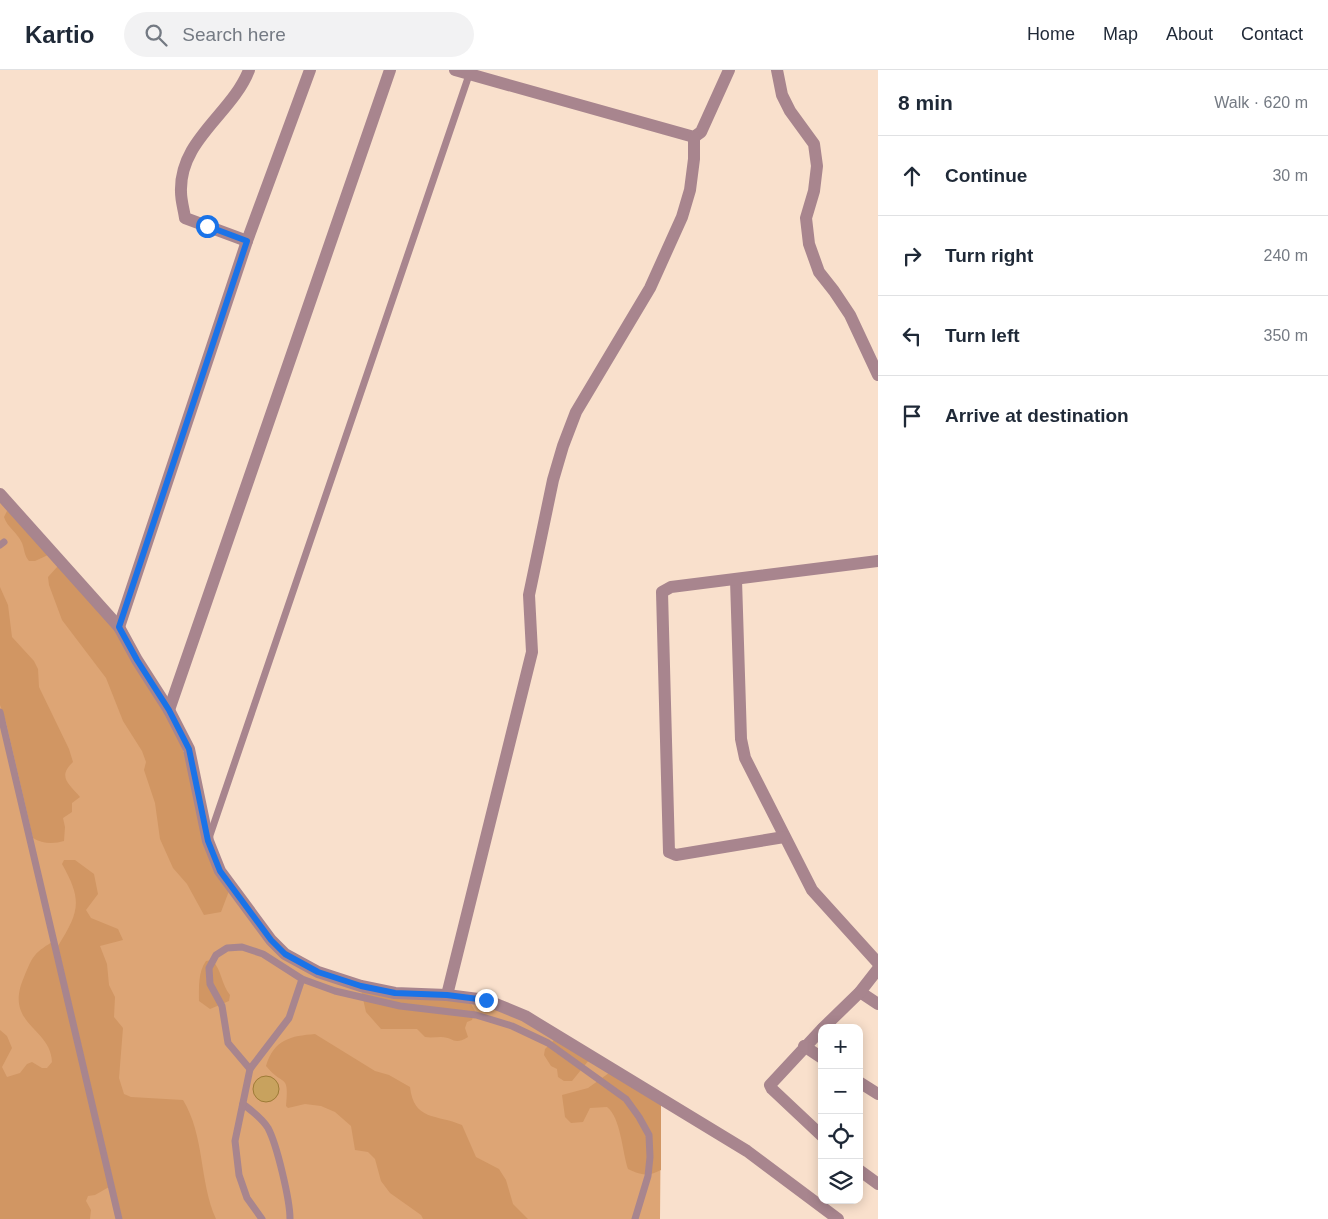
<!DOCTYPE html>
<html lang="en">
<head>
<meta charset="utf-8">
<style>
  body { margin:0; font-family:Helvetica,sans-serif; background:#f2f2f3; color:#1f2937 }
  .controls { position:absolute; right:15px; bottom:15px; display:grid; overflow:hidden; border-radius:10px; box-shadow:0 2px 12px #0003 }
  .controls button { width:45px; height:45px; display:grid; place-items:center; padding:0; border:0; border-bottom:1px solid #e0e1e3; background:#fff; color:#1f2937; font:25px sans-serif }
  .stop { position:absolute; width:15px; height:15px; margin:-11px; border:4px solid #1a73e8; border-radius:50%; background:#fff }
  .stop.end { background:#1a73e8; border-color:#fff; box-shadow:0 1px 5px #0008 }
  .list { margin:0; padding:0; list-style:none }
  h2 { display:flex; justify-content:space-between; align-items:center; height:65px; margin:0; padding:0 20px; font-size:21px }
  h2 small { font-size:16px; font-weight:400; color:#747a83 }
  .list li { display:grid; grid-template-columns:32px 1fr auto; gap:15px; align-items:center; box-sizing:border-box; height:80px; padding:0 20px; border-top:1px solid #e0e1e3 }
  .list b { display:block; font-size:19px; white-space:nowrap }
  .list em { font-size:16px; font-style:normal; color:#747a83 }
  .icon { flex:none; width:28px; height:28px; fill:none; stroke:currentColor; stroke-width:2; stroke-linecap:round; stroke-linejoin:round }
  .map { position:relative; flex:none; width:878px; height:1149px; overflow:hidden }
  header { display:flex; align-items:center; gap:30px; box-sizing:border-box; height:70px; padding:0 25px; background:#fff; border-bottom:1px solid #e0e1e3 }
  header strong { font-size:24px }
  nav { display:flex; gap:28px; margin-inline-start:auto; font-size:18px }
  .search { width:350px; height:45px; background:#f2f2f3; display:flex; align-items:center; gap:12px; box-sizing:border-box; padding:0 18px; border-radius:28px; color:#747a83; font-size:19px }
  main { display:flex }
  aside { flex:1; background:#fff }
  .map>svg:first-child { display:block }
</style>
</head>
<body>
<header>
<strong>Kartio</strong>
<div class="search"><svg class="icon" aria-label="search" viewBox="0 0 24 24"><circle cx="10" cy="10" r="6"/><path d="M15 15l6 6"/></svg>Search here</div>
<nav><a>Home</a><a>Map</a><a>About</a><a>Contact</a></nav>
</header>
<main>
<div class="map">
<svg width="878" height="1149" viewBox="0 0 878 1149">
  <rect width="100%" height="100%" fill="#f9e0cc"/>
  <path fill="#dda575" d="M0 430 81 521 204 772 254 856 317 906 485 934 524 949 661 1034 660 1149H0Z"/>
  <g fill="#d19663">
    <path d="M8 439 48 485 35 491H29C24 485 25 481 22 473 18 463 7 457 4 447Z"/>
    <path d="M58 496 115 559 177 661 229 821 221 842 204 845 187 814 173 798 160 769 155 733 144 700 146 692 142 681 123 651 106 608 62 550 49 515 48 507Z"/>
    <path d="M0 517 8 535 12 567 34 591 38 599 39 617 69 679 73 692C57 707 69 714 80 727L72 733V742L63 748 65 757 64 771C54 774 42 774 33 768L6 652 0 635Z"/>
    <path d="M64 790H75L94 804 98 824 86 840 91 848 118 859 123 870 100 876 107 894 109 915 115 927 114 947 123 958 119 1008 124 1024 131 1027 183 1030C205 1066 199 1111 216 1149H122L58 876C79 842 83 831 62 794Z"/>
    <path d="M52 872 109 1117 95 1125 88 1126 86 1131 91 1140 90 1149H0V960L7 966 12 978 2 997 7 1007 20 1003 27 994 32 992 42 998H47L52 992C51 957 3 955 24 907 33 886 33 884 52 872Z"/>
    <path d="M212 890C222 900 221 914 230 925L229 931 210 939 199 931C199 917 198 902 206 891Z"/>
    <path d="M361 920 470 932 475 941 472 950 467 952 465 958 468 967C453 976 454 967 441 967 436 967 431 968 425 967L417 959H381L366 942Z"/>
    <path d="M315 964 375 1001 389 1005 410 1017C414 1051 436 1044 462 1055L476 1087 499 1099 506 1110 513 1134 528 1149H423L421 1145 390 1123 381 1111 375 1089 368 1082 355 1080 351 1056 335 1042 321 1036 305 1034 288 1038 286 1036C289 1002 284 1018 266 996 274 969 291 966 315 964Z"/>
    <path d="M555 969 589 990 572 1011H564L558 1007 557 999 551 996 544 985 545 979Z"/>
    <path d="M609 1003 661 1034V1100C647 1107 641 1105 628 1099 622 1081 621 1048 607 1037L590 1038 583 1052 571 1053 565 1047 562 1025 588 1018Z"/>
  </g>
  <circle fill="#c8a25e" stroke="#9e7b37" cx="266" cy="1019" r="13"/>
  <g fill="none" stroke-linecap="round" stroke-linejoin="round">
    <g stroke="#a8858e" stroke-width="7">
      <path d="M0 475 4 472"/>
      <path d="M0 642 119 1149"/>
      <path d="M209 768 469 5"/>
      <path d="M250 999 228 973 222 936 210 914 209 898 216 885 227 878 242 877 263 884 302 909 335 921 400 936 476 945 512 956 548 973 626 1029 639 1047 649 1065 650 1087 648 1106 635 1149"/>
      <path d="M243 1034C252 1041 262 1048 268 1058 277 1075 290 1130 290 1149"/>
      <path d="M262 1149 247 1128 239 1105 235 1071 250 999 289 948 302 909"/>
    </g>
    <g stroke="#a8858e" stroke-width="12">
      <path d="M455 0 694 67 701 62 729 0"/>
      <path d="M777 0 782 25 790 41 814 74 817 96 814 121 806 148 809 174 819 202 834 221 850 245 878 305"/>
      <path d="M247 171 185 148C184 140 181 131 181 122 179 70 232 44 249 0"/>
      <path d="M0 424 119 557 137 590 169 640 189 679 208 771 220 801 271 870 285 884 318 902 361 916 395 923 447 925 486 930 525 946 747 1081 838 1149"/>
      <path d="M736 510 741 669 745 688 812 820 878 893"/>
      <path d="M119 557 247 171 310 0"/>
      <path d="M169 640 390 0"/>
      <path d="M784 767 676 785 669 782 662 522 671 517 878 491"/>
      <path d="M860 922 878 934"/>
      <path d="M447 925 532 582 529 525 553 410 563 376 576 342 650 218 682 147 690 120 694 89V67"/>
      <path d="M823 958 860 922 878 899"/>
      <path d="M822 959 770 1015 772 1019 822 1066"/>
      <path d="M804 976 822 988"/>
      <path d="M859 1012 878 1024"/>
      <path d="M859 1100 878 1114"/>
    </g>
  </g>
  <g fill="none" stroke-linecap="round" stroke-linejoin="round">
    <path stroke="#1a73e8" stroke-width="6" d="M207 156 247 171 119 557 137 590 169 640 189 679 208 771 220 801 271 870 285 884 318 902 361 916 395 923 447 925 486 930"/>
  </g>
</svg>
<div class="controls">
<button>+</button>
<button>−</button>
<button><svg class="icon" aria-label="locate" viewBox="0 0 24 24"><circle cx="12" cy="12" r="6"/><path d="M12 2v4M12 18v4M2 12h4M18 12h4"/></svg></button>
<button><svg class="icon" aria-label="layers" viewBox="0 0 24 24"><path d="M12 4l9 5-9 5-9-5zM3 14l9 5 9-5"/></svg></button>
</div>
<div class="stop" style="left:207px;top:156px"></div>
<div class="stop end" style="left:486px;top:930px"></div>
</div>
<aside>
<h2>8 min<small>Walk · 620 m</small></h2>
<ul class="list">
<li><svg class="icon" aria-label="ahead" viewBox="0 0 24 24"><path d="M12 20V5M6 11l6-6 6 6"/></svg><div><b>Continue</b></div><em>30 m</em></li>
<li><svg class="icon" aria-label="right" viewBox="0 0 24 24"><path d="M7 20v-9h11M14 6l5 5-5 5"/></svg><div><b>Turn right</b></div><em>240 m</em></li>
<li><svg class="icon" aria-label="left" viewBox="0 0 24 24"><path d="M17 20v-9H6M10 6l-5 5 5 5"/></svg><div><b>Turn left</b></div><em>350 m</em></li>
<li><svg class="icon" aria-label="arrive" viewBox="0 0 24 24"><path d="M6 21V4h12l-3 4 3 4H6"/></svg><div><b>Arrive at destination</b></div></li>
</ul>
</aside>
</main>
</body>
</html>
